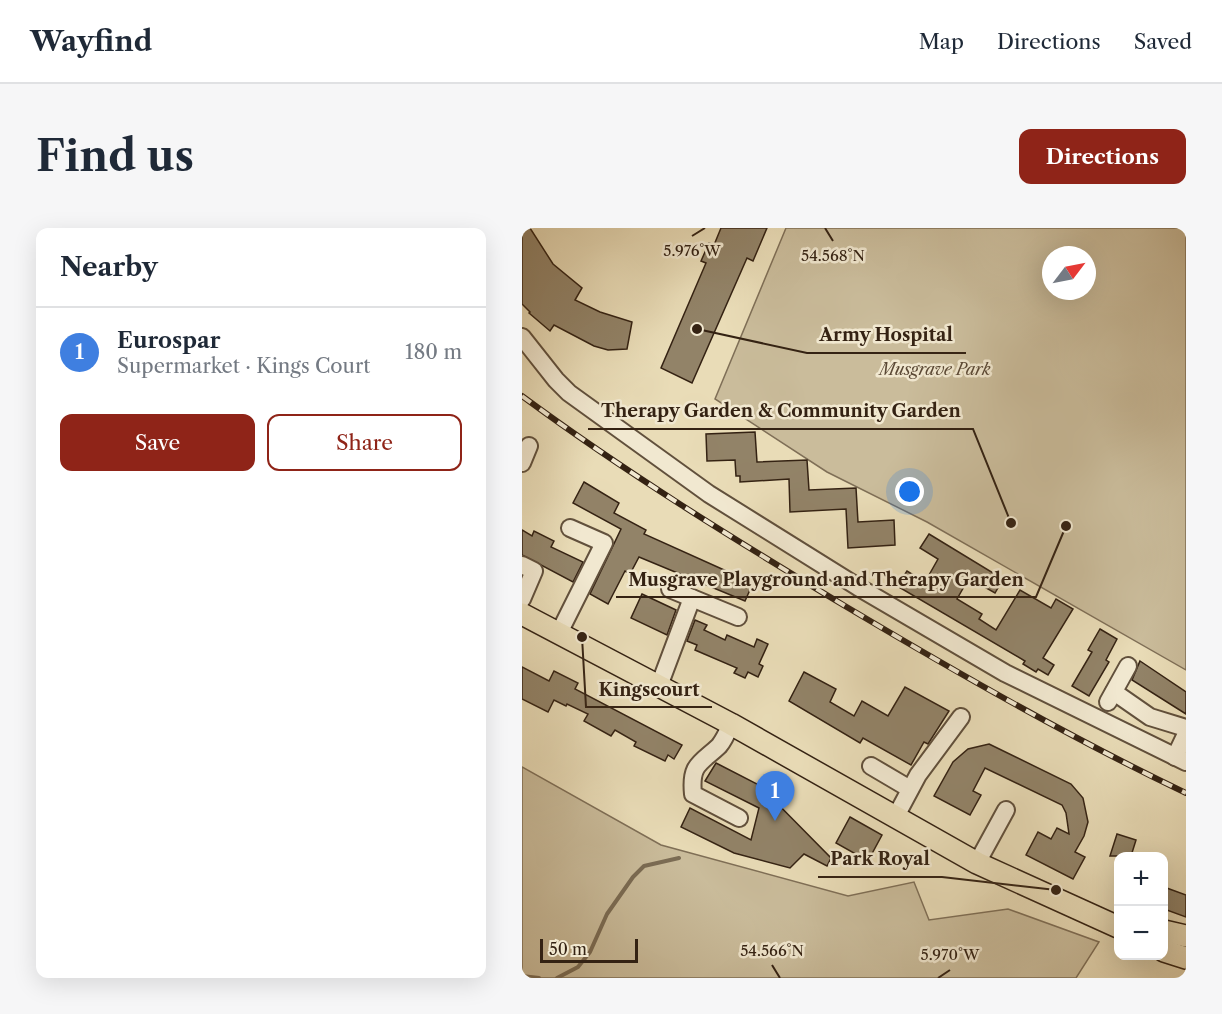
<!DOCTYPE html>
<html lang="en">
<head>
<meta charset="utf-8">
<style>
  body { margin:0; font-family:"Libre Caslon Text",serif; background:#f6f6f7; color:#1f2937 }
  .controls { position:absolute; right:18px; bottom:18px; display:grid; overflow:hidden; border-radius:12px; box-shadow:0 6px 24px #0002 }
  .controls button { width:54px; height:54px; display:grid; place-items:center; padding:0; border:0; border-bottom:2px solid #e0e1e3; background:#fff; color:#1f2937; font:30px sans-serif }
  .compass { position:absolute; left:520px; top:18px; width:54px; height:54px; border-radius:50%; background:#fff; box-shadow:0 6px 24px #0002; rotate:58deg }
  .scale { position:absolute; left:18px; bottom:15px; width:98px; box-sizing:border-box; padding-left:6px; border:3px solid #342213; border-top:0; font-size:16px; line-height:21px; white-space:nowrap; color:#342213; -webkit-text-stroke:4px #f1e8d0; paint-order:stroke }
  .you { position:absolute; left:388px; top:264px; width:21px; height:21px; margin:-15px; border:4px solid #fff; border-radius:50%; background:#1a73e8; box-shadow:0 0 0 9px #1a73e833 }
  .badge { display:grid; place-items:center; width:39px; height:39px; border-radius:50%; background:#8f2418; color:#fff; font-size:20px; font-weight:700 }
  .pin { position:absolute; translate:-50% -50px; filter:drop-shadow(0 2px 3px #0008) }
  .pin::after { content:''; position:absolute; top:32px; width:21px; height:18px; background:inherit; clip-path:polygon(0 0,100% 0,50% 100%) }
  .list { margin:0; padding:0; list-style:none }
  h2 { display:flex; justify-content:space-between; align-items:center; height:78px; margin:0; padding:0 24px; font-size:26px }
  h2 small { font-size:20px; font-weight:400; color:#747a83 }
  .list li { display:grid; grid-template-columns:39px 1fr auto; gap:18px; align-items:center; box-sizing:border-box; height:90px; padding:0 24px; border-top:2px solid #e0e1e3 }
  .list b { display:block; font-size:22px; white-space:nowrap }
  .list p { margin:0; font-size:20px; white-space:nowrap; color:#747a83 }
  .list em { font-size:20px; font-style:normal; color:#747a83 }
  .actions { display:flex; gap:12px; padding:18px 24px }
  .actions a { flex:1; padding:14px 0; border:2px solid #8f2418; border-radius:12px; text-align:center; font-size:21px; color:#8f2418 }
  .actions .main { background:#8f2418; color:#fff }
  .map { position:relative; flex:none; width:664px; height:750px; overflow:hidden; border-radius:12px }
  header { display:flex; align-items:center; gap:36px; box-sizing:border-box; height:84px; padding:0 30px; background:#fff; border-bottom:2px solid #e0e1e3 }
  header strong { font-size:28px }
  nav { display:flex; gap:33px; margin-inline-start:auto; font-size:21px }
  .intro { display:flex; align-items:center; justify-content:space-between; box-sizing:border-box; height:144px; padding:0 36px }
  h1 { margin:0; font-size:42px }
  .button { padding:15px 27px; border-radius:12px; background:#8f2418; color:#fff; font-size:21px; font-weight:700 }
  main { display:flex; gap:36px; padding:0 36px }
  aside { flex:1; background:#fff; border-radius:12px; box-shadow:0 6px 24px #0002 }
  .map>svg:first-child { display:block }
</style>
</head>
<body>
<header>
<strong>Wayfind</strong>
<nav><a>Map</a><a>Directions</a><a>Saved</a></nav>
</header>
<div class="intro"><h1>Find us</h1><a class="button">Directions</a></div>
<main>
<aside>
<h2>Nearby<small></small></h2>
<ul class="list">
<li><span class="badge" style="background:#3f7fe0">1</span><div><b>Eurospar</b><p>Supermarket · Kings Court</p></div><em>180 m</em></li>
</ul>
<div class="actions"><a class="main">Save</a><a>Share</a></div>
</aside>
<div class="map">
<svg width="664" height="750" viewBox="0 0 664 750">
  <rect width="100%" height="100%" fill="#e9dcb7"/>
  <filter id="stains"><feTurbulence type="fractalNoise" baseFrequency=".00333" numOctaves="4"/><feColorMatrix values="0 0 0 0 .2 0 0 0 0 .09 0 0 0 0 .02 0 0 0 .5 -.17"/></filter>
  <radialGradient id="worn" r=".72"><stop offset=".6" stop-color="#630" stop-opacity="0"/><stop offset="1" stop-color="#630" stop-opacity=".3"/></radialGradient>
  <g fill="#cabc9b" stroke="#7f6f57" stroke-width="1.5" fill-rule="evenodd">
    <path d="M264 0H664V442L405 294 305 244 193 171ZM529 27H565V63H529Z"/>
    <path d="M0 539 139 617 326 668 392 654 407 692 486 681 577 714 554 750H0Z"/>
  </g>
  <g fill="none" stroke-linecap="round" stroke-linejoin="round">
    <g stroke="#7b6c54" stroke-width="4">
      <path d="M0 748 17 750"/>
      <path d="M35 750 56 739 68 724 85 686 111 649 122 638 157 630"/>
    </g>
  </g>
  <g fill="#928368" stroke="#342213" stroke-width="1.5">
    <path d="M0 0H8L31 36 60 60 53 72 78 84 110 94 105 121 86 122 72 118 32 97 28 103 7 85 8 84 0 76Z"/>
    <path d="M199 0H245L231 33 225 30 170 155 139 140 184 35 179 33 187 15 192 17Z"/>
    <path d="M233 204 235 234 285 232 287 262 334 260 336 294 372 292 373 317 326 320 324 281 268 284 267 251 218 254V248H214L213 232 185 233 184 206Z"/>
    <path d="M62 254 97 275 92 285 124 302 122 306 231 355 223 373 117 329 108 346 103 343 86 376 68 366 99 301 51 275Z"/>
    <path d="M0 302 10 308 12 303 32 313 29 319 61 334 51 354 0 327Z"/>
    <path d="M407 306 481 351 473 365 447 350 435 371 460 386 457 391 474 402 498 362 529 380 534 371 551 381 521 430 532 437 526 447 516 441 514 444 501 436 503 433 375 358 385 343 403 354 416 331 398 320Z"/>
    <path d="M120 366 154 382 145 407 109 390Z"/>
    <path d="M173 392 185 397 182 402 203 412 205 407 232 419 235 411 246 416 237 436 241 438 236 449 226 444 223 450 212 445 215 440 173 422 175 417 165 413Z"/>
    <path d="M578 401 595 411 584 432 587 434 567 468 550 458 570 424 566 422Z"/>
    <path d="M618 433 664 464V486L610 452Z"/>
    <path d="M0 439 27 453 32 443 56 455 53 461 160 517 152 531 146 527 143 533 112 518 114 514 93 502 89 508 62 493 66 486 45 476 44 478 32 472 26 484 0 471Z"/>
    <path d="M282 444 314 461 308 474 332 488 340 473 366 488 383 459 427 483 406 516 402 514 389 537 341 510 338 515 267 473Z"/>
    <path d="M467 516 549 556 561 570 566 594 562 608 553 624 563 629 551 651 504 627 516 604 529 611 535 600 547 606 544 585 540 577 463 540 451 563 459 567 448 587 412 568 431 534 446 521Z"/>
    <path d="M194 535 237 557 309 630 305 638 282 626 268 640 212 625 159 599 168 580 229 612 237 580 183 553Z"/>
    <path d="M328 589 360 607 346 633 314 615Z"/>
    <path d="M595 606 614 612 609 628H588Z"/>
    <path d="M642 659 664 667V689L642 681Z"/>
  </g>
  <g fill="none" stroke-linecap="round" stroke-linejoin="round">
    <defs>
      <g id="minor">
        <path d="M0 109 34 152 47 165 187 266 336 359 483 445 664 534"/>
        <path d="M0 235 7 218"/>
        <path d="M0 337 12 343 0 371"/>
        <path d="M148 361 216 389"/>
        <path d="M37 405 82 315 48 300"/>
        <path d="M137 458 170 370"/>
        <path d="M592 464 628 489 664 500"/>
        <path d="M586 474 606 438"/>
        <path d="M209 496C206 503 202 512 197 518 178 536 168 536 171 566L217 590"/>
        <path d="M653 529 664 506"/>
        <path d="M349 538 388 561"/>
        <path d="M373 590 396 547 439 489"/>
        <path d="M455 635 484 582"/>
      </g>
      <g id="major">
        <path d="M0 386 209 496 455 635 596 699"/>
        <path d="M642 703 664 708"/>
        <path d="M642 723 664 730"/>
      </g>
    </defs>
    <use href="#minor" stroke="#61503c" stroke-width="20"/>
    <use href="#major" stroke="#342213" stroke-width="24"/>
    <use href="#minor" stroke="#f1e8d0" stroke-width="16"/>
    <use href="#major" stroke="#e9dcb7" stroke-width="21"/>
    <defs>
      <path id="rail" d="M0 168C103 244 213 312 323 378 434 444 547 509 664 565"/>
    </defs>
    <use href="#rail" stroke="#342213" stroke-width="6"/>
    <use href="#rail" stroke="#f1e8d0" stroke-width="4" stroke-dasharray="11" stroke-linecap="butt"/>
  </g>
  <path fill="none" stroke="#342213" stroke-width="2" d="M303 0 311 13M170 8 183 0M250 737 258 750M416 750 428 742"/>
  <g text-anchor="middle" stroke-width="5" stroke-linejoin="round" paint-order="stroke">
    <g font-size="16" font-style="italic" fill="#5a4835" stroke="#f1e8d0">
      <text x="413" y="147">Musgrave Park</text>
    </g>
  </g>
  <g font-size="15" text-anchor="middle" fill="#342213" stroke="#f1e8d0" stroke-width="5" stroke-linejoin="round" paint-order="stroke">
    <text x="170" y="28">5.976°W</text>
    <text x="311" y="33">54.568°N</text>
    <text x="250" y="728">54.566°N</text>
    <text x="428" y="732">5.970°W</text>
  </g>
  <path fill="none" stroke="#342213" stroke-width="2" d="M175 101L285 125H444M489 295L451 201H66M544 298L514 369H94M60 409L64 479H190M534 662L420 649H296"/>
  <g fill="#342213" stroke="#f1e8d0" stroke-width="2">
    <circle cx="175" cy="101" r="6"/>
    <circle cx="489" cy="295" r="6"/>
    <circle cx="544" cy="298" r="6"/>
    <circle cx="60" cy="409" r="6"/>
    <circle cx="534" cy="662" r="6"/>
  </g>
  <g font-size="18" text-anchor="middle" font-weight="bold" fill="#342213" stroke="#f1e8d0" stroke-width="5" stroke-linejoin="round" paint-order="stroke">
    <text x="364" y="113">Army Hospital</text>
    <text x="259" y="189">Therapy Garden &amp; Community Garden</text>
    <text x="304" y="358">Musgrave Playground and Therapy Garden</text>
    <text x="127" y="468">Kingscourt</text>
    <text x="358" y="637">Park Royal</text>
  </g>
  <rect width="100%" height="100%" filter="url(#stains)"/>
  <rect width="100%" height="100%" fill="url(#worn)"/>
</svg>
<div class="controls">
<button>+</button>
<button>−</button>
</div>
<svg class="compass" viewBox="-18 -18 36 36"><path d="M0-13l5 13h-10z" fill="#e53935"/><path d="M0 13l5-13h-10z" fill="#747a83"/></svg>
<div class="scale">50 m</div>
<div class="you"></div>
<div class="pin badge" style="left:253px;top:593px;background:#3f7fe0">1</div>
</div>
</main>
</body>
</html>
